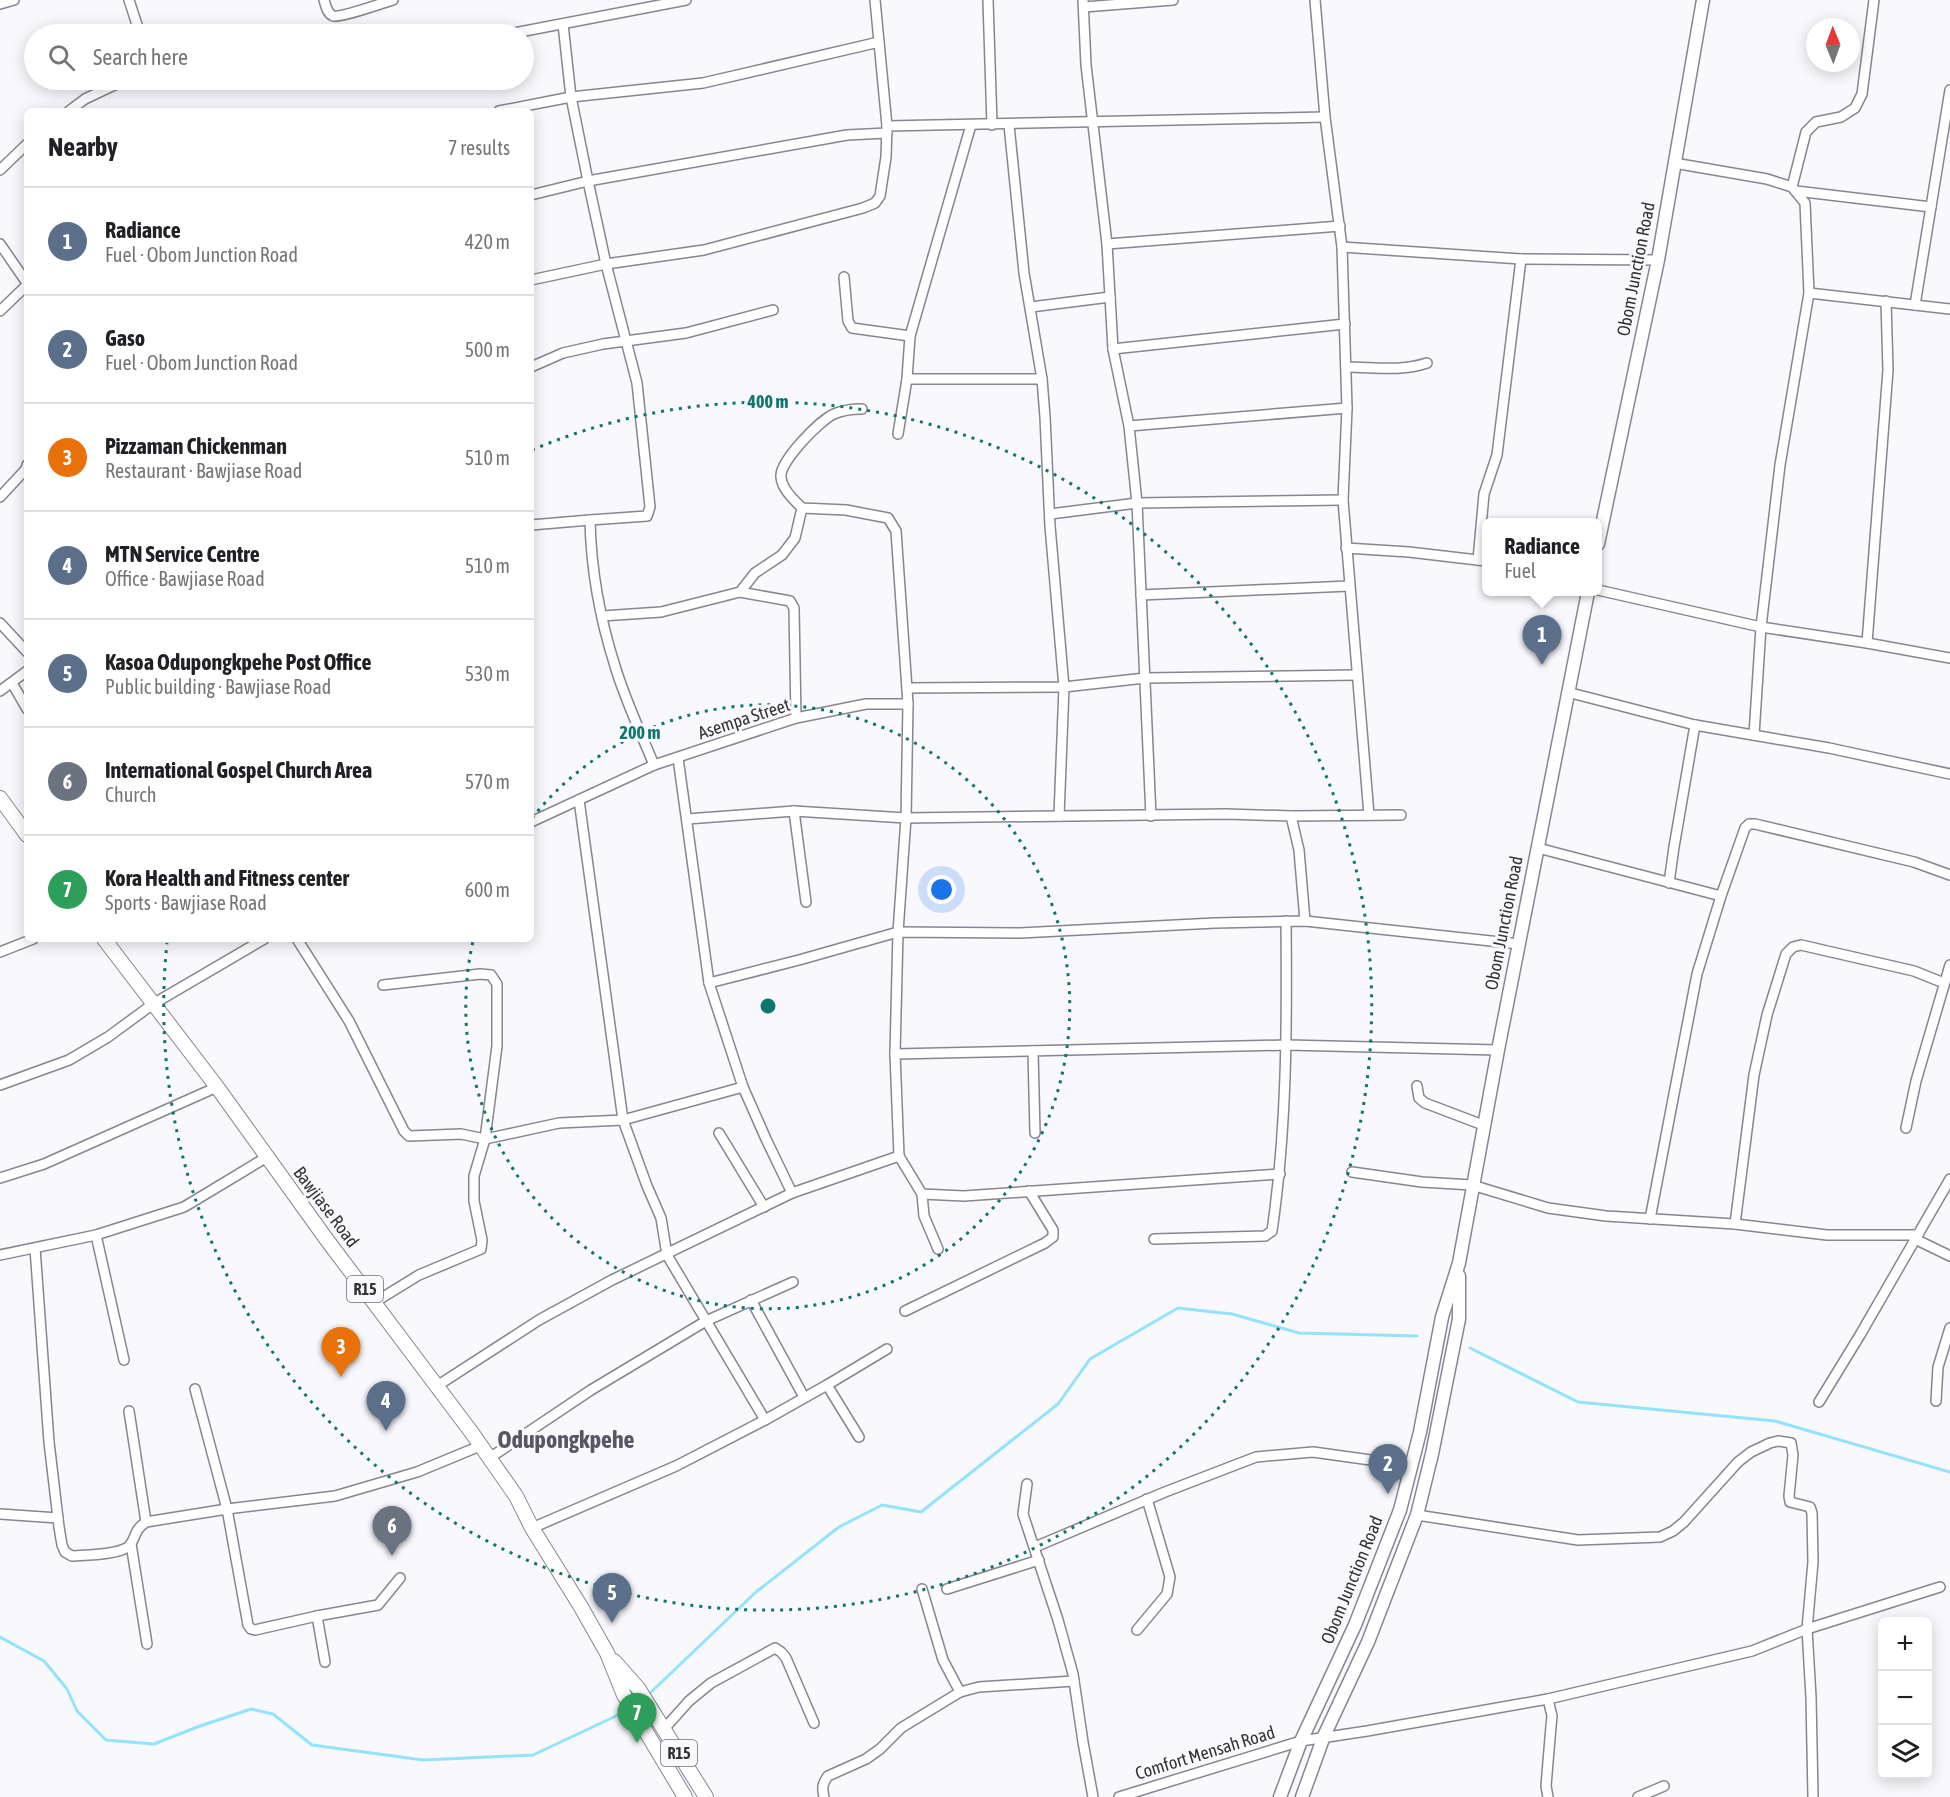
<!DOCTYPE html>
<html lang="en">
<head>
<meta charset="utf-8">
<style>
  body { margin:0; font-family:"Asap Condensed",sans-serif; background:#f6f6f6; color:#202124 }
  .controls { position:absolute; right:18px; bottom:18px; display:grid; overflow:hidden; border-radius:9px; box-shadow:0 3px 15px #0003 }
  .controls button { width:54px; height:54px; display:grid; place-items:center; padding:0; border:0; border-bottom:2px solid #e0e0e0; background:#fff; color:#202124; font:30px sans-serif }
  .compass { position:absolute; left:1806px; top:18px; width:54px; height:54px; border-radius:50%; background:#fff; box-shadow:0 3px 15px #0003; rotate:359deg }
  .you { position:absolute; left:942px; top:890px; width:21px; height:21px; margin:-15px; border:4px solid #fff; border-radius:50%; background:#1a73e8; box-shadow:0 0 0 9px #1a73e833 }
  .badge { display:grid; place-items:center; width:39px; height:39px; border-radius:50%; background:#117b55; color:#fff; font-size:20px; font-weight:700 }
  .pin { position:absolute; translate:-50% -50px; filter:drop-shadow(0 2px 3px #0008) }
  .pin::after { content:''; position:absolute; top:32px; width:21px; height:18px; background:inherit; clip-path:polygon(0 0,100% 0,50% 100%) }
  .popup { position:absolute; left:1482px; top:518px; width:120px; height:78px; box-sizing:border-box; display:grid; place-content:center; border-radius:9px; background:#fff; filter:drop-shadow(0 2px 4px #0005); font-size:20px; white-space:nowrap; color:#757577 }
  .popup b { font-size:22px; color:#202124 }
  .popup::after { content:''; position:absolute; left:50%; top:100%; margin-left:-12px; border:12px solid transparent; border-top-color:#fff }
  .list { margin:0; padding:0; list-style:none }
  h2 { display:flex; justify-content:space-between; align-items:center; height:78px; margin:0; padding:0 24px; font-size:26px }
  h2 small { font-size:20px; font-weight:400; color:#757577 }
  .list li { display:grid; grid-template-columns:39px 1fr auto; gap:18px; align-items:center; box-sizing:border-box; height:108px; padding:0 24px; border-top:2px solid #e0e0e0 }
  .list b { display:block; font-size:22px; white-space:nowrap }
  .list p { margin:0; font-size:20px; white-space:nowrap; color:#757577 }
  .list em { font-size:20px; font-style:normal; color:#757577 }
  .icon { flex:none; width:33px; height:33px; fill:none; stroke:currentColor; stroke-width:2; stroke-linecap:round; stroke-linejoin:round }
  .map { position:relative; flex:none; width:1950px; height:1797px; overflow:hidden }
  .search { position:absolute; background:#fff; box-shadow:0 3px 15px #0003; left:24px; top:24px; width:510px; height:66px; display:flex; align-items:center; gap:15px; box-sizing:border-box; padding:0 21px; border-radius:33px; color:#757577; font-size:22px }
  .panel { position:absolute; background:#fff; box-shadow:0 3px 15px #0003; left:24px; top:108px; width:510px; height:834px; border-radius:9px }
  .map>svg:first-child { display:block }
</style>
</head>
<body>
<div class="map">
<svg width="1950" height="1797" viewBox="0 0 1950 1797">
  <rect width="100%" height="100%" fill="#f8f8fd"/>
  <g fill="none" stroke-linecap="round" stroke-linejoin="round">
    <g stroke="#92e3fc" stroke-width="3">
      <path d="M1470 1348 1578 1402 1775 1421 1950 1472"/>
      <path d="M0 1637 44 1661 67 1689 77 1711 106 1740 154 1744 200 1726 251 1709 273 1714 312 1745 423 1760 533 1755 614 1717 627 1709"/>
      <path d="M648 1695 756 1592 839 1527 882 1505 921 1512 1058 1404 1090 1359 1178 1308 1232 1314 1299 1333 1417 1336"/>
    </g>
    <defs>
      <g id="minor">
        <path d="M129 0 140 34"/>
        <path d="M324 0C326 6 327 13 333 16 342 18 382 3 393 0"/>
        <path d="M988 0 992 125"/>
        <path d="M1083 0 1086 65 1107 244 1113 349 1129 426 1137 503 1151 816"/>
        <path d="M1315 0 1325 117 1342 247 1347 408 1343 500 1369 815"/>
        <path d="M0 4 14 0"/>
        <path d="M1084 7 1173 0"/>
        <path d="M563 24 571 97 588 181 606 264 637 383 650 507 647 516 590 520C591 570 600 619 615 666 625 700 641 733 654 765"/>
        <path d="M509 34 686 0"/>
        <path d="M69 111 85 99 125 80"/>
        <path d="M499 111 571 97 703 83 879 42"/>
        <path d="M1009 125 1024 273 1042 379 1045 417 1050 526 1064 687 1059 816"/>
        <path d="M887 126 1325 117"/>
        <path d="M1674 163 1767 179 1792 187 1805 203 1809 293 1780 465 1761 627 1754 735"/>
        <path d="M0 170 27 144"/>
        <path d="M1792 187 1806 132 1816 122 1841 117 1855 108 1862 94 1874 0"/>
        <path d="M1796 191 1931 207"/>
        <path d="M531 195 588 181 847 135 887 133"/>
        <path d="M0 244 27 283"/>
        <path d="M1107 244 1340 226"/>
        <path d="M1342 247 1521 259 1658 260"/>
        <path d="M844 277 848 321 852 328 910 336"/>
        <path d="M531 280 606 264 704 250 863 208 875 203 880 196 886 157 887 126 875 0"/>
        <path d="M1809 293 1950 309"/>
        <path d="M1915 305 1950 90"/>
        <path d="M1031 307 1110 297"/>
        <path d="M0 311 27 285"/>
        <path d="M1113 349 1345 324"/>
        <path d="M531 367 563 353 603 344 686 333 773 310"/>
        <path d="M1346 367C1374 367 1400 372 1427 363"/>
        <path d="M907 379H1042"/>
        <path d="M862 409C852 409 843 410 834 414 820 420 779 462 781 477 782 489 793 499 802 508L846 510 888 518 896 531 908 704 906 818 898 932 895 1054 899 1156 922 1194 964 1196 1280 1174"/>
        <path d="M1129 426 1347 408"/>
        <path d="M898 434 907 379 910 336 971 125"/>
        <path d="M0 497 26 469 27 465"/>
        <path d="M1050 514 1137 503 1343 500"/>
        <path d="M531 525 590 520"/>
        <path d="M1346 548 1409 552 1486 561"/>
        <path d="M1478 560 1484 494 1497 455 1521 259"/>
        <path d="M1598 590 1761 627 1867 643 1950 658"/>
        <path d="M740 592 790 601 794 608 796 718"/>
        <path d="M1141 595 1349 586"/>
        <path d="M602 616 661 612 740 592 755 573 782 555 795 538 802 508"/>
        <path d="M0 623 27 652"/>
        <path d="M1867 643 1888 370 1886 301"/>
        <path d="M12 683 27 709"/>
        <path d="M907 688 1064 687 1145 678 1357 675"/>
        <path d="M0 691 27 671"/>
        <path d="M1567 692 1695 725 1829 748 1950 774"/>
        <path d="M678 758 709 983 743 1087 766 1139 792 1193"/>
        <path d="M579 800 623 1120 647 1186 661 1218 667 1255 765 1420"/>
        <path d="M794 811 806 902"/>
        <path d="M1291 816 1401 815"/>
        <path d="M687 819 794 811 906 818 1226 814 1291 816 1299 850 1305 921"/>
        <path d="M531 822 654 765 796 718 866 704H908"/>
        <path d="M1538 848 1721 896"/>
        <path d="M1669 883 1674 847 1695 725"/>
        <path d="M297 939 349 1021 404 1131 409 1136 461 1134 485 1139 559 1123 623 1120 743 1087"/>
        <path d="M0 952 33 939"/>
        <path d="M709 983 799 960 898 932 1020 933 1215 923 1305 921 1519 944"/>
        <path d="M1033 1051 1035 1133"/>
        <path d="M895 1054 1287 1045 1498 1050"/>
        <path d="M0 1085 69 1060 108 1037 153 1004 264 939"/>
        <path d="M1417 1086 1419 1098 1425 1103 1483 1125"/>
        <path d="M1906 1128 1916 1081 1950 965"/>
        <path d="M719 1133 764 1207"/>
        <path d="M1352 1172 1422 1182 1472 1185 1548 1208 1606 1216 1735 1224 1827 1235H1918"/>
        <path d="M0 1178 44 1164 217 1087"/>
        <path d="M922 1194 924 1216 938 1249"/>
        <path d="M1650 1219 1697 974 1721 896 1745 828 1749 824H1755L1914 862 1950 875"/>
        <path d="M1735 1224 1754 1075 1767 1015 1786 954 1793 947 1801 945 1914 971 1944 983"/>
        <path d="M96 1235 124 1360"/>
        <path d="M1154 1239 1265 1236 1272 1231C1287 1128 1287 1025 1286 921"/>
        <path d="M1915 1239 1950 1256"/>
        <path d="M35 1248 49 1442 59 1527 62 1545 65 1552 72 1556C85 1555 122 1555 130 1545 137 1536 133 1531 146 1522L227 1509 335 1496 417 1472 480 1446"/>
        <path d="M0 1255 96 1235 184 1207 267 1157"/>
        <path d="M751 1300 804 1397"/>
        <path d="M375 1302 419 1275 481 1249 482 1240 474 1201V1176L485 1139 497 1046V984L491 975 480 974 383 985"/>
        <path d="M905 1311 1045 1243 1053 1237V1230L1029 1191"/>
        <path d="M827 1385 887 1349"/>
        <path d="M437 1386 539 1320 612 1280 792 1193 899 1156"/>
        <path d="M195 1389 227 1509 248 1625 251 1629 255 1630 317 1616 378 1605 400 1578"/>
        <path d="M1936 1401 1938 1367 1950 1328"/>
        <path d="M1819 1402 1860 1335 1950 1179"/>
        <path d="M129 1411 146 1522"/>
        <path d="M488 1459 591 1390 706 1321 793 1282"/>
        <path d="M1027 1484 1023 1514 1058 1620 1073 1674 1083 1742 1093 1797"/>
        <path d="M0 1514 58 1518"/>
        <path d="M1417 1515 1578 1540 1660 1537 1673 1531 1684 1522 1738 1462 1751 1452 1770 1443 1778 1441 1791 1443 1793 1455 1789 1496 1790 1502 1810 1507 1812 1513 1813 1562 1807 1629 1811 1697 1813 1797"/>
        <path d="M532 1528 676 1466 765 1420 827 1385 859 1437"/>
        <path d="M131 1544 147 1644"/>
        <path d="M1035 1547 1165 1492 1256 1457 1313 1452 1385 1462"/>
        <path d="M922 1589 943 1660 960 1692"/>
        <path d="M947 1589 1039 1560"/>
        <path d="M317 1616 325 1662"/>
        <path d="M1137 1630 1167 1594 1170 1577 1147 1499"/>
        <path d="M1548 1699 1552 1716 1551 1726 1546 1786 1548 1797"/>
        <path d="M664 1729 689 1701 711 1683 775 1648 781 1652 786 1658 814 1723"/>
        <path d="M824 1797C822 1788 822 1784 828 1776L866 1759 880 1749 901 1728 960 1692 979 1687 1074 1681"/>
        <path d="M1119 1797 1301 1741 1367 1731 1548 1699 1752 1651 1807 1629 1940 1587"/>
        <path d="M1638 1797 1664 1786"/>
      </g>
      <g id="secondary">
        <path d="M1598 544 1658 260 1703 0"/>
        <path d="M1280 1797 1301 1741 1355 1625 1400 1510 1420 1432 1442 1317 1459 1263 1498 1050 1588 592"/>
        <path d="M1302 1797 1324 1736 1368 1642 1417 1515 1432 1454 1459 1319V1276"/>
      </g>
      <g id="primary">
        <path d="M0 798 27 835"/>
        <path d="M104 939 217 1087 327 1240 472 1433 516 1496 532 1528 581 1607 607 1653 624 1695 685 1797"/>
        <path d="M614 1661 638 1688 706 1797"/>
      </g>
    </defs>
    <use href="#minor" stroke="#878591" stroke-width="12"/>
    <use href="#secondary" stroke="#878591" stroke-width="15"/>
    <use href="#primary" stroke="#878591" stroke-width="16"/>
    <use href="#minor" stroke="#fff" stroke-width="9"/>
    <use href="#secondary" stroke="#fff" stroke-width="12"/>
    <use href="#primary" stroke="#fff" stroke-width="14"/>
  </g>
  <g fill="none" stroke="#0f766e" stroke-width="3" stroke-dasharray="3 6">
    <path d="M532 818A302 302 0 1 1 473 941"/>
    <path d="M532 450A604 604 0 1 1 167 943"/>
  </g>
  <g text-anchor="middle" stroke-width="6" stroke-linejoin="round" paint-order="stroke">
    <g fill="#f8f8fd" stroke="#6e6d72" stroke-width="1.5">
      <rect x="347" y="1276" width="36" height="26" rx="4.5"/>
      <rect x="661" y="1740" width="36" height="26" rx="4.5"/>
    </g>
    <g font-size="16" font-weight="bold" fill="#333237">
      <text x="365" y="1295">R15</text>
      <text x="679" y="1759">R15</text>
    </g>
    <g font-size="18" fill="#333237" stroke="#f8f8fd">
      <text transform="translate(1636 269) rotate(-79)" y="6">Obom Junction Road</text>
      <text transform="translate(744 719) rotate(-18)" y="6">Asempa Street</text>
      <text transform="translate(1504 923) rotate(-79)" y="6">Obom Junction Road</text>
      <text transform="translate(326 1207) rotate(53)" y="6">Bawjiase Road</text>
      <text transform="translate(1352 1580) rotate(-68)" y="6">Obom Junction Road</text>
      <text transform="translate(1205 1753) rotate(-17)" y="6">Comfort Mensah Road</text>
    </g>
    <g font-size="24" font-weight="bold" fill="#585662" stroke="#f8f8fd">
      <text x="566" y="1448">Odupongkpehe</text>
    </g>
  </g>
  <circle cx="768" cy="1006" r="9" fill="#0f766e" stroke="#f8f8fd" stroke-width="3"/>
  <g font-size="18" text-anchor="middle" font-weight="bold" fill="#0f766e" stroke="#f8f8fd" stroke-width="6" stroke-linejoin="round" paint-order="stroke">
    <text x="768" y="408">400 m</text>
    <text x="640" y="739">200 m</text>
  </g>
</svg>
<div class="controls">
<button>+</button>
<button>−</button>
<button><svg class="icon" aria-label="layers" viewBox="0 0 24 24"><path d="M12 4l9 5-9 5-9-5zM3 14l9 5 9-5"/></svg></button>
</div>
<svg class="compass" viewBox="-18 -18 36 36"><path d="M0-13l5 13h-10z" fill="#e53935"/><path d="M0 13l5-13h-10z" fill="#757577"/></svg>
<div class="you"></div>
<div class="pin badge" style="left:1542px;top:665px;background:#5c6f8a">1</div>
<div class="popup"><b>Radiance</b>Fuel</div>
<div class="pin badge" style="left:1388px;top:1494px;background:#5c6f8a">2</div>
<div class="pin badge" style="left:341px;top:1377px;background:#e8710a">3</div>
<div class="pin badge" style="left:386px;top:1431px;background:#5c6f8a">4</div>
<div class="pin badge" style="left:612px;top:1623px;background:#5c6f8a">5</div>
<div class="pin badge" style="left:392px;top:1556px;background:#6b7280">6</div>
<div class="pin badge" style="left:637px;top:1743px;background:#2e9e5b">7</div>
<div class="search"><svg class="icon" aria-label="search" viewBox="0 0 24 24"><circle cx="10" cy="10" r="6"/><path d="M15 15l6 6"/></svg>Search here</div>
<section class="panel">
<h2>Nearby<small>7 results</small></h2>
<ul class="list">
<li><span class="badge" style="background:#5c6f8a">1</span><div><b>Radiance</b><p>Fuel · Obom Junction Road</p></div><em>420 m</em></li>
<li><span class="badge" style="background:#5c6f8a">2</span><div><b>Gaso</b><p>Fuel · Obom Junction Road</p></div><em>500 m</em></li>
<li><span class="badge" style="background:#e8710a">3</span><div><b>Pizzaman Chickenman</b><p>Restaurant · Bawjiase Road</p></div><em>510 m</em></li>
<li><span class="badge" style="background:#5c6f8a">4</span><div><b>MTN Service Centre</b><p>Office · Bawjiase Road</p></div><em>510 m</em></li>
<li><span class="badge" style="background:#5c6f8a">5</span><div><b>Kasoa Odupongkpehe Post Office</b><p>Public building · Bawjiase Road</p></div><em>530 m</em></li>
<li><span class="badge" style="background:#6b7280">6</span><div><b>International Gospel Church Area</b><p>Church</p></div><em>570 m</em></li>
<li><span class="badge" style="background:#2e9e5b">7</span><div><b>Kora Health and Fitness center</b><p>Sports · Bawjiase Road</p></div><em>600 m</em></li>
</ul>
</section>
</div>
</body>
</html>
